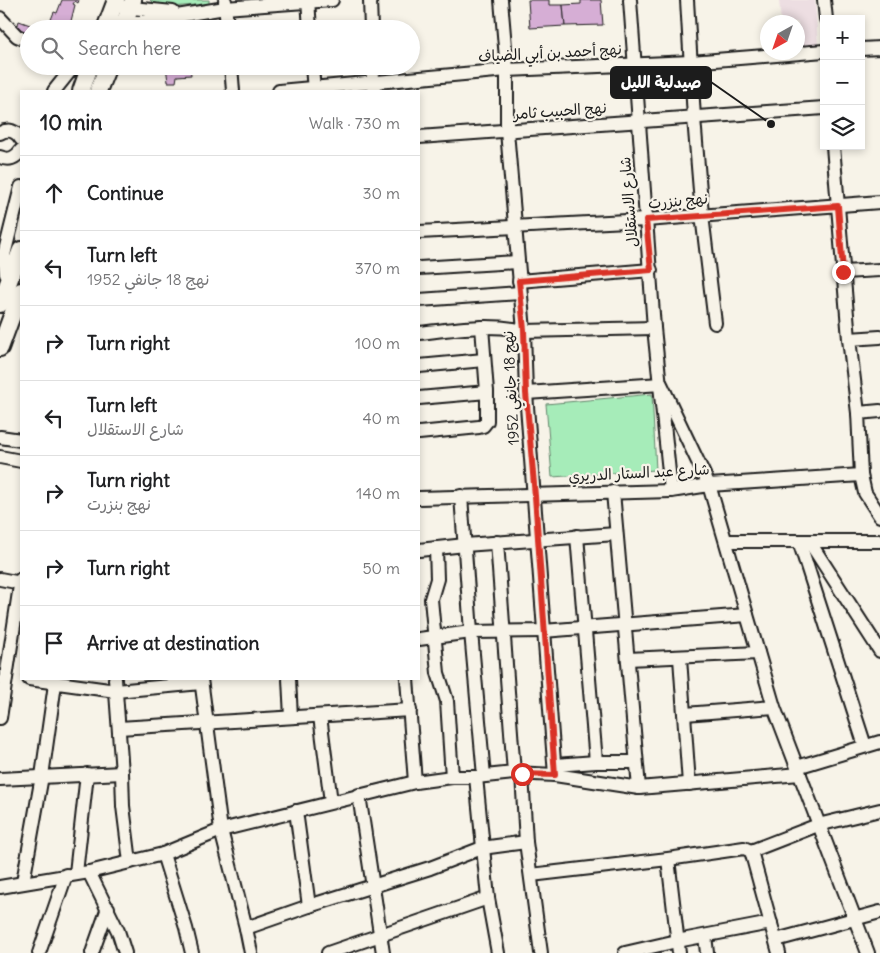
<!DOCTYPE html>
<html lang="en">
<head>
<meta charset="utf-8">
<style>
  body { margin:0; font-family:Delius,"Playpen Sans Arabic",sans-serif; background:#f6f6f6; color:#202124 }
  .controls { position:absolute; right:15px; top:15px; display:grid; overflow:hidden; border-radius:0px; box-shadow:0 2px 8px #0003 }
  .controls button { width:45px; height:45px; display:grid; place-items:center; padding:0; border:0; border-bottom:1px solid #e0e0e0; background:#fff; color:#202124; font:25px sans-serif }
  .compass { position:absolute; left:760px; top:15px; width:45px; height:45px; border-radius:50%; background:#fff; box-shadow:0 2px 8px #0003; rotate:220deg }
  .stop { position:absolute; width:15px; height:15px; margin:-11px; border:4px solid #d93025; border-radius:50%; background:#fff }
  .stop.end { background:#d93025; border-color:#fff; box-shadow:0 1px 5px #0008 }
  .list { margin:0; padding:0; list-style:none }
  h2 { display:flex; justify-content:space-between; align-items:center; height:65px; margin:0; padding:0 20px; font-size:21px }
  h2 small { font-size:16px; font-weight:400; color:#757577 }
  .list li { display:grid; grid-template-columns:32px 1fr auto; gap:15px; align-items:center; box-sizing:border-box; height:75px; padding:0 20px; border-top:1px solid #e0e0e0 }
  .list b { display:block; font-size:19px; white-space:nowrap }
  .list p { margin:0; font-size:16px; white-space:nowrap; color:#757577 }
  .list em { font-size:16px; font-style:normal; color:#757577 }
  .icon { flex:none; width:28px; height:28px; fill:none; stroke:currentColor; stroke-width:2; stroke-linecap:round; stroke-linejoin:round }
  .map { position:relative; flex:none; width:880px; height:953px; overflow:hidden }
  .search { position:absolute; background:#fff; box-shadow:0 2px 8px #0003; left:20px; top:20px; width:400px; height:55px; display:flex; align-items:center; gap:12px; box-sizing:border-box; padding:0 18px; border-radius:28px; color:#757577; font-size:19px }
  .panel { position:absolute; background:#fff; box-shadow:0 2px 8px #0003; left:20px; top:90px; width:400px; height:590px; border-radius:0px }
  .map>svg:first-child { display:block }
</style>
</head>
<body>
<div class="map">
<svg width="880" height="953" viewBox="0 0 880 953">
  <rect width="100%" height="100%" fill="#f7f3e8"/>
  <filter id="ink" filterUnits="userSpaceOnUse"><feTurbulence type="fractalNoise" baseFrequency=".02" numOctaves="2"/><feDisplacementMap in="SourceGraphic" scale="10" xChannelSelector="R" yChannelSelector="G"/><feConvolveMatrix kernelMatrix="1 2 1 2 8 2 1 2 1" color-interpolation-filters="sRGB"/></filter>
  <g filter="url(#ink)">
    <path fill="#eddee2" d="M779 0H815L818 46 798 47V22H781Z"/>
    <g fill="#a6ecb9" stroke="#61846a">
      <path d="M150 0H209V4L158 8Z"/>
      <path d="M652 394 656 470 552 477 546 404Z"/>
    </g>
    <g fill="#d6aed5" stroke="#1c1c1c">
      <path d="M62 0H79L78 3 75 1 73 4 75 5 69 29 63 27V29H55L56 24 50 22 54 12 57 13Z"/>
      <path d="M528 0H549V5H563L565 26 530 28Z"/>
      <path d="M581 0H601L603 25 565 26 563 5 581 4Z"/>
      <path d="M19 21 41 29H29V35L16 31Z"/>
      <path d="M166 66H190L191 75 177 76 176 82H168Z"/>
    </g>
    <g fill="none" stroke-linecap="round" stroke-linejoin="round">
      <defs>
        <g id="minor">
          <path d="M308 0 310 29"/>
          <path d="M370 0 371 29"/>
          <path d="M501 0 507 70V131L524 331 526 393 555 775"/>
          <path d="M630 0 654 328 671 491"/>
          <path d="M687 0 694 118 702 215 715 323"/>
          <path d="M824 0 826 19"/>
          <path d="M225 1 227 29"/>
          <path d="M121 7 173 12"/>
          <path d="M0 18 17 36 29 41"/>
          <path d="M116 21 124 24 135 23 225 8 332 0"/>
          <path d="M861 49 880 48"/>
          <path d="M231 66 233 91"/>
          <path d="M312 66 314 91"/>
          <path d="M372 66 374 91"/>
          <path d="M54 91 74 66"/>
          <path d="M279 91 507 70 691 62 824 51"/>
          <path d="M0 133C9 128 16 131 21 139"/>
          <path d="M419 137 824 108"/>
          <path d="M833 146 849 339 858 413"/>
          <path d="M0 157C9 161 16 158 21 150"/>
          <path d="M419 232 646 220 880 202"/>
          <path d="M419 268 517 262"/>
          <path d="M843 272 880 270"/>
          <path d="M6 274 4 255 21 187"/>
          <path d="M519 281 651 270"/>
          <path d="M419 300 520 293"/>
          <path d="M419 333C454 329 489 323 524 331L654 328"/>
          <path d="M849 339 880 337"/>
          <path d="M419 366 484 360"/>
          <path d="M526 393 661 384 709 485 774 707 868 953"/>
          <path d="M419 398 487 392"/>
          <path d="M880 411 858 413 861 475 865 493 880 516"/>
          <path d="M419 433 479 427 483 426 487 421V392L482 327"/>
          <path d="M0 437 21 440"/>
          <path d="M0 457 21 461"/>
          <path d="M613 492 639 788"/>
          <path d="M461 496 471 632 484 776"/>
          <path d="M419 498 671 491 709 485 861 475"/>
          <path d="M577 536 596 762"/>
          <path d="M726 541H880"/>
          <path d="M799 541 865 746"/>
          <path d="M809 541 880 651"/>
          <path d="M497 542 514 773"/>
          <path d="M436 548 437 579 431 599 438 673 447 701 452 777"/>
          <path d="M419 550 465 545 616 534"/>
          <path d="M0 579 21 583"/>
          <path d="M419 639 471 632 543 631 747 615"/>
          <path d="M680 658 689 784"/>
          <path d="M628 659 758 653"/>
          <path d="M29 679 116 691 201 683"/>
          <path d="M115 679 122 773 123 806 130 862"/>
          <path d="M201 679 221 830 246 928 251 953"/>
          <path d="M289 679 291 717"/>
          <path d="M407 679 415 782"/>
          <path d="M685 714 774 707"/>
          <path d="M320 716 331 802"/>
          <path d="M0 718 21 579"/>
          <path d="M119 728 410 710"/>
          <path d="M555 765 596 762H635"/>
          <path d="M797 767 880 742"/>
          <path d="M522 774 526 842 541 953"/>
          <path d="M476 777 488 898 498 953"/>
          <path d="M0 779 122 773"/>
          <path d="M359 795 383 953"/>
          <path d="M296 811 309 906"/>
          <path d="M751 851 818 825 880 810"/>
          <path d="M163 854 186 928 192 953"/>
          <path d="M668 859 679 953"/>
          <path d="M89 872 118 931 125 953"/>
          <path d="M76 873 87 774"/>
          <path d="M531 875 668 859 744 848 751 851 779 953"/>
          <path d="M23 882 42 776 55 684"/>
          <path d="M0 887 89 872 163 854 221 830 415 782 452 777H476L514 773 555 775 639 788 800 774"/>
          <path d="M246 928 309 906 430 868 482 848 526 842"/>
          <path d="M705 936 707 953"/>
          <path d="M776 940 880 912"/>
          <path d="M39 953 66 875"/>
          <path d="M92 953 108 908"/>
          <path d="M328 953 488 898"/>
          <path d="M625 953 677 941 771 923"/>
        </g>
        <g id="major">
          <path d="M105 29 116 0"/>
          <path d="M122 29 133 0"/>
          <path d="M81 91 90 66"/>
          <path d="M98 91 108 66"/>
          <path d="M0 304 21 250"/>
          <path d="M0 348 21 291"/>
        </g>
      </defs>
      <use href="#minor" stroke="#1c1c1c" stroke-width="16"/>
      <use href="#major" stroke="#1c1c1c" stroke-width="20"/>
      <use href="#minor" stroke="#f7f3e8" stroke-width="12"/>
      <use href="#major" stroke="#f7f3e8" stroke-width="16"/>
    </g>
  </g>
  <g fill="none" stroke-linecap="round" stroke-linejoin="round" filter="url(#ink)">
    <path stroke="#d93025" stroke-width="6" d="M522 774 555 775 535 496 526 393 524 330 519 281 651 270 646 220 838 206 843 272"/>
  </g>
  <g text-anchor="middle" stroke-width="4.5" stroke-linejoin="round" paint-order="stroke">
    <g font-size="15" fill="#1c1c1c" stroke="#f7f3e8">
      <text transform="translate(550 53) rotate(-3)" y="5">نهج أحمد بن أبي الضياف</text>
      <text transform="translate(560 111) rotate(-4)" y="5">نهج الحبيب ثامر</text>
      <text transform="translate(678 201) rotate(-5)" y="5">نهج بنزرت</text>
      <text transform="translate(629 202) rotate(-95)" y="5">شارع الاستقلال</text>
      <text transform="translate(511 388) rotate(-93)" y="5">نهج 18 جانفي 1952</text>
      <text transform="translate(639 473) rotate(-3)" y="5">شارع عبد الستار الدريري</text>
    </g>
  </g>
  <path fill="none" stroke="#1c1c1c" stroke-width="2" d="M771 124L711 82"/>
  <circle fill="#1c1c1c" stroke="#f7f3e8" stroke-width="2" cx="771" cy="124" r="5"/>
  <rect fill="#1c1c1c" stroke="#1c1c1c" stroke-width="2" x="611" y="67" width="100" height="31" rx="5"/>
  <g font-size="16" text-anchor="middle" font-weight="bold" fill="#fff">
    <text x="661" y="88">صيدلية الليل</text>
  </g>
</svg>
<div class="controls">
<button>+</button>
<button>−</button>
<button><svg class="icon" aria-label="layers" viewBox="0 0 24 24"><path d="M12 4l9 5-9 5-9-5zM3 14l9 5 9-5"/></svg></button>
</div>
<svg class="compass" viewBox="-18 -18 36 36"><path d="M0-13l5 13h-10z" fill="#e53935"/><path d="M0 13l5-13h-10z" fill="#757577"/></svg>
<div class="stop" style="left:522px;top:774px"></div>
<div class="stop end" style="left:843px;top:272px"></div>
<div class="search"><svg class="icon" aria-label="search" viewBox="0 0 24 24"><circle cx="10" cy="10" r="6"/><path d="M15 15l6 6"/></svg>Search here</div>
<section class="panel">
<h2>10 min<small>Walk · 730 m</small></h2>
<ul class="list">
<li><svg class="icon" aria-label="ahead" viewBox="0 0 24 24"><path d="M12 20V5M6 11l6-6 6 6"/></svg><div><b>Continue</b></div><em>30 m</em></li>
<li><svg class="icon" aria-label="left" viewBox="0 0 24 24"><path d="M17 20v-9H6M10 6l-5 5 5 5"/></svg><div><b>Turn left</b><p>نهج 18 جانفي 1952</p></div><em>370 m</em></li>
<li><svg class="icon" aria-label="right" viewBox="0 0 24 24"><path d="M7 20v-9h11M14 6l5 5-5 5"/></svg><div><b>Turn right</b></div><em>100 m</em></li>
<li><svg class="icon" aria-label="left" viewBox="0 0 24 24"><path d="M17 20v-9H6M10 6l-5 5 5 5"/></svg><div><b>Turn left</b><p>شارع الاستقلال</p></div><em>40 m</em></li>
<li><svg class="icon" aria-label="right" viewBox="0 0 24 24"><path d="M7 20v-9h11M14 6l5 5-5 5"/></svg><div><b>Turn right</b><p>نهج بنزرت</p></div><em>140 m</em></li>
<li><svg class="icon" aria-label="right" viewBox="0 0 24 24"><path d="M7 20v-9h11M14 6l5 5-5 5"/></svg><div><b>Turn right</b></div><em>50 m</em></li>
<li><svg class="icon" aria-label="arrive" viewBox="0 0 24 24"><path d="M6 21V4h12l-3 4 3 4H6"/></svg><div><b>Arrive at destination</b></div></li>
</ul>
</section>
</div>
</body>
</html>
